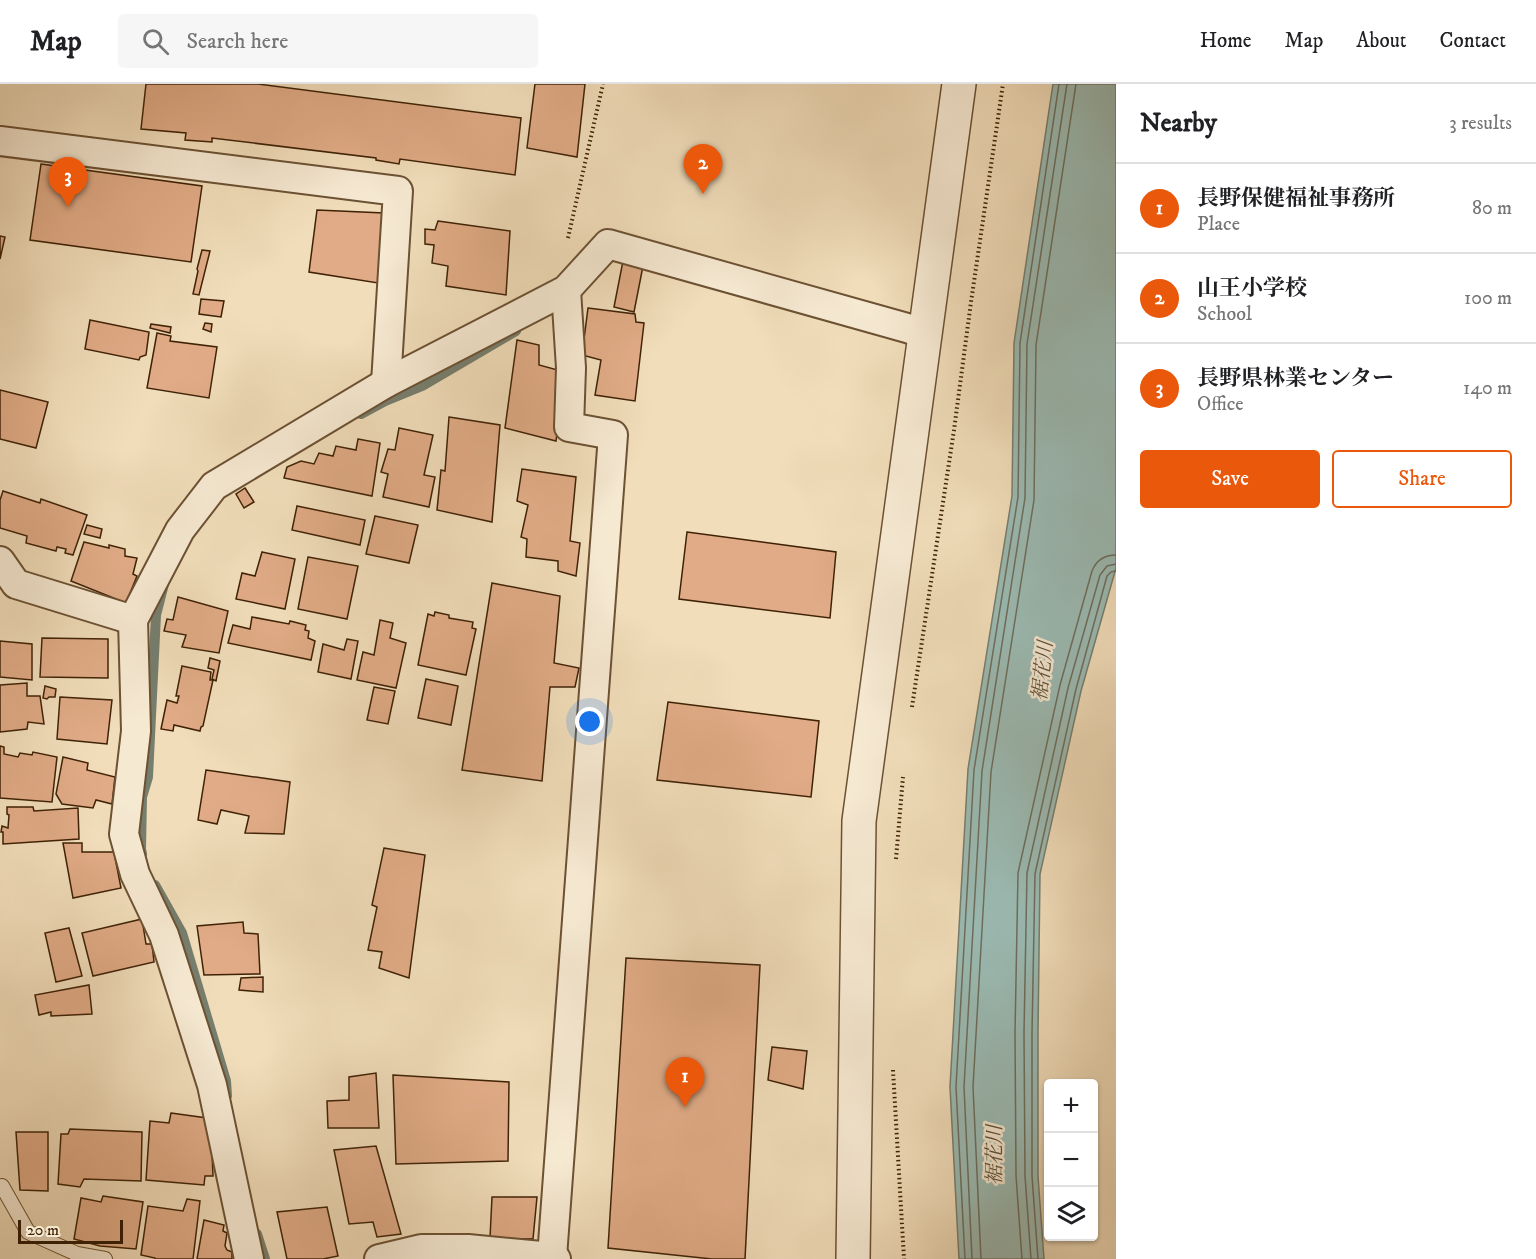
<!DOCTYPE html>
<html lang="en">
<head>
<meta charset="utf-8">
<style>
  body { margin:0; font-family:"IM FELL DW Pica","Noto Serif JP",serif; background:#f6f6f6; color:#202124 }
  .controls { position:absolute; right:18px; bottom:18px; display:grid; overflow:hidden; border-radius:6px; box-shadow:0 2px 4px #0004 }
  .controls button { width:54px; height:54px; display:grid; place-items:center; padding:0; border:0; border-bottom:2px solid #e0e0e0; background:#fff; color:#202124; font:30px sans-serif }
  .scale { position:absolute; left:18px; bottom:15px; width:105px; box-sizing:border-box; padding-left:6px; border:3px solid #3f2206; border-top:0; font-size:16px; line-height:21px; white-space:nowrap; color:#3f2206; -webkit-text-stroke:4px #f6e9d2; paint-order:stroke }
  .you { position:absolute; left:590px; top:638px; width:21px; height:21px; margin:-15px; border:4px solid #fff; border-radius:50%; background:#1a73e8; box-shadow:0 0 0 9px #1a73e833 }
  .badge { display:grid; place-items:center; width:39px; height:39px; border-radius:50%; background:#ea580c; color:#fff; font-size:20px; font-weight:700 }
  .pin { position:absolute; translate:-50% -50px; filter:drop-shadow(0 2px 3px #0008) }
  .pin::after { content:''; position:absolute; top:32px; width:21px; height:18px; background:inherit; clip-path:polygon(0 0,100% 0,50% 100%) }
  .list { margin:0; padding:0; list-style:none }
  h2 { display:flex; justify-content:space-between; align-items:center; height:78px; margin:0; padding:0 24px; font-size:26px }
  h2 small { font-size:20px; font-weight:400; color:#757577 }
  .list li { display:grid; grid-template-columns:39px 1fr auto; gap:18px; align-items:center; box-sizing:border-box; height:90px; padding:0 24px; border-top:2px solid #e0e0e0 }
  .list b { display:block; font-size:22px; white-space:nowrap }
  .list p { margin:0; font-size:20px; white-space:nowrap; color:#757577 }
  .list em { font-size:20px; font-style:normal; color:#757577 }
  .actions { display:flex; gap:12px; padding:18px 24px }
  .actions a { flex:1; padding:14px 0; border:2px solid #ea580c; border-radius:6px; text-align:center; font-size:21px; color:#ea580c }
  .actions .main { background:#ea580c; color:#fff }
  .icon { flex:none; width:33px; height:33px; fill:none; stroke:currentColor; stroke-width:2; stroke-linecap:round; stroke-linejoin:round }
  .map { position:relative; flex:none; width:1116px; height:1175px; overflow:hidden }
  header { display:flex; align-items:center; gap:36px; box-sizing:border-box; height:84px; padding:0 30px; background:#fff; border-bottom:2px solid #e0e0e0 }
  header strong { font-size:28px }
  nav { display:flex; gap:33px; margin-inline-start:auto; font-size:21px }
  .search { width:420px; height:54px; background:#f6f6f6; display:flex; align-items:center; gap:15px; box-sizing:border-box; padding:0 21px; border-radius:6px; color:#757577; font-size:22px }
  main { display:flex }
  aside { flex:1; background:#fff }
  .map>svg:first-child { display:block }
</style>
</head>
<body>
<header>
<strong>Map</strong>
<div class="search"><svg class="icon" aria-label="search" viewBox="0 0 24 24"><circle cx="10" cy="10" r="6"/><path d="M15 15l6 6"/></svg>Search here</div>
<nav><a>Home</a><a>Map</a><a>About</a><a>Contact</a></nav>
</header>
<main>
<div class="map">
<svg width="1116" height="1175" viewBox="0 0 1116 1175">
  <rect width="100%" height="100%" fill="#f1ddba"/>
  <filter id="stains"><feTurbulence type="fractalNoise" baseFrequency=".00333" numOctaves="4"/><feColorMatrix values="0 0 0 0 .2 0 0 0 0 .09 0 0 0 0 .02 0 0 0 .5 -.17"/></filter>
  <radialGradient id="worn" r=".72"><stop offset=".6" stop-color="#630" stop-opacity="0"/><stop offset="1" stop-color="#630" stop-opacity=".3"/></radialGradient>
  <path fill="#9bbbb4" stroke="#767e6e" stroke-width="1.5" d="M1053 0H1116V484L1081 607 1040 790 1038 949V1092L1044 1175H959L950 1003 968 685 1012 412 1014 259Z"/>
  <g fill="none" stroke-linecap="round" stroke-linejoin="round">
    <g stroke="#6d6e5d" stroke-width="1.5">
      <path d="M965 1175 956 1003 974 686 1018 413 1020 259 1059 0"/>
      <path d="M972 1175 964 1003 982 687 1025 414 1027 260 1067 0"/>
      <path d="M981 1175 973 1003 991 688 1034 416 1036 261 1076 0"/>
      <path d="M1022 1175 1016 1092 1015 949 1018 789 1060 601 1092 487C1096 477 1104 471 1116 471"/>
      <path d="M1031 1175 1025 1092 1024 949 1027 789 1068 604 1100 491 1107 482 1116 480"/>
      <path d="M1038 1175 1032 1092V949L1035 790 1076 605 1107 492 1111 488 1116 487"/>
    </g>
    <g stroke="#767e6e" stroke-width="10">
      <path d="M361 330 385 317 424 301 516 247"/>
      <path d="M142 770 141 765 142 713 148 693 156 531 164 500"/>
      <path d="M155 801 182 849 226 997 227 1012"/>
      <path d="M257 1150 265 1175"/>
    </g>
  </g>
  <g fill="#e0ab86" stroke="#3f2206" stroke-width="1.5">
    <path d="M146 0H258L521 34 515 91 400 75 399 80 376 76V74L212 54V58L185 56 186 49 141 45Z"/>
    <path d="M535 0H585L577 73 527 64Z"/>
    <path d="M41 80 202 102 191 178 30 156Z"/>
    <path d="M317 126 384 129 378 199 309 188Z"/>
    <path d="M438 137 510 147 506 211 446 202 448 182 432 179 434 161 425 160V145L435 146Z"/>
    <path d="M0 152 5 153 0 175Z"/>
    <path d="M202 166 210 167 199 211 193 210 198 187 197 185Z"/>
    <path d="M623 177 643 182 634 228 614 223Z"/>
    <path d="M201 215 224 217 221 233 199 230Z"/>
    <path d="M588 224 635 230 636 238 644 239 635 317 595 311 601 276 582 271Z"/>
    <path d="M90 236 149 248 146 271 140 273 139 276 85 265Z"/>
    <path d="M205 239 212 240 211 248 203 245Z"/>
    <path d="M151 240 171 243 170 249 150 244Z"/>
    <path d="M157 249 171 252 170 257 217 263 209 314 147 304Z"/>
    <path d="M517 256 539 261V281L565 288 556 357 505 344Z"/>
    <path d="M0 306 48 318 36 364 0 355Z"/>
    <path d="M449 333 500 341 492 438 437 426 441 386 445 387Z"/>
    <path d="M399 344 433 351 424 391 435 393 429 423 383 413 388 390 381 388 388 365 395 366Z"/>
    <path d="M358 355 380 359 372 412 284 394 287 383 301 377 314 380 319 369 333 372 336 362 356 366Z"/>
    <path d="M522 385 576 393 570 457 580 459 576 492 558 487V477L526 473 527 455 521 453 528 421 517 417Z"/>
    <path d="M245 404 254 418 244 424 236 410Z"/>
    <path d="M3 407 40 419 41 415 87 431 73 471 65 469 66 465 57 463 56 467 26 459 27 452 0 444V416Z"/>
    <path d="M297 422 365 436 360 461 292 446Z"/>
    <path d="M375 432 418 441 409 479 366 470Z"/>
    <path d="M87 441 102 445 100 454 84 450Z"/>
    <path d="M687 448 836 468 830 534 679 515Z"/>
    <path d="M84 458 109 464V461L125 465V472L137 474 133 490 137 492 126 519 71 497Z"/>
    <path d="M262 468 295 475 285 525 236 515 242 489 255 492Z"/>
    <path d="M308 473 358 482 347 535 298 525Z"/>
    <path d="M492 499 560 512 554 579 579 584 575 603H550L542 697 462 686Z"/>
    <path d="M178 513 228 527 219 569 182 563 186 551 164 547 167 535 173 536Z"/>
    <path d="M435 528 449 531V534L473 538 472 544 476 545 466 591 418 581 428 530 434 532Z"/>
    <path d="M252 533 289 540 290 537 306 541 305 546 309 547 308 554 315 557 311 576 228 559 233 541 250 545Z"/>
    <path d="M380 536 393 539 390 554 406 559 396 604 357 596 363 568 374 571Z"/>
    <path d="M42 554 108 555V594L40 593Z"/>
    <path d="M347 555 358 557 351 595 318 588 323 560 344 566Z"/>
    <path d="M0 557 32 560V596L0 593Z"/>
    <path d="M210 574 220 577 216 597 212 595 214 586 208 584Z"/>
    <path d="M182 582 211 588 210 596H213L203 642 201 643 200 647 174 641 173 647 161 645 167 616 177 619 179 612H176Z"/>
    <path d="M426 595 458 602 451 641 418 634Z"/>
    <path d="M27 599V612H40L44 640 28 638 27 645 0 648V601Z"/>
    <path d="M45 602 56 605 55 613H49L47 615 43 614Z"/>
    <path d="M374 603 395 607 388 640 367 636Z"/>
    <path d="M60 613 112 616 107 660 57 655Z"/>
    <path d="M668 618 819 637 811 713 657 696Z"/>
    <path d="M0 662 4 663V670L18 673 20 669 32 671 33 668 57 673 52 718 0 714Z"/>
    <path d="M63 673 88 679 87 686 115 693 112 720 96 716 93 724 62 720 56 710Z"/>
    <path d="M206 686 290 698 284 750 245 749 249 732 221 726 217 740 198 736Z"/>
    <path d="M7 723H33L34 727 78 724 79 755 3 760V748H1L2 742 8 744 9 731 7 730Z"/>
    <path d="M63 759H82V768H114L121 804 73 814Z"/>
    <path d="M384 764 425 771 409 894 379 884 382 868 368 866 377 823 372 821Z"/>
    <path d="M142 835 146 860H152L154 878 93 892 82 849Z"/>
    <path d="M243 838 244 849 258 850 260 890 204 891 197 842Z"/>
    <path d="M69 844 82 892 56 898 45 849Z"/>
    <path d="M626 874 760 881 745 1175H712L608 1164Z"/>
    <path d="M263 893V908L239 906 241 894Z"/>
    <path d="M89 901 92 930 51 932V928L39 931 35 911Z"/>
    <path d="M772 963 807 967 803 1005 768 996Z"/>
    <path d="M376 989 379 1044H328L327 1017 349 1016V993Z"/>
    <path d="M393 991 509 998 508 1077 396 1080Z"/>
    <path d="M171 1029 207 1034 211 1045 213 1092H205L204 1101 146 1096 150 1037 169 1039Z"/>
    <path d="M70 1045 142 1048 141 1097 84 1095 80 1103 58 1100 61 1050H68Z"/>
    <path d="M16 1048H48V1107L20 1106Z"/>
    <path d="M376 1062 401 1150 377 1153 373 1138 349 1140 334 1066Z"/>
    <path d="M103 1112 143 1118 136 1165 100 1162 74 1155 81 1114 101 1118Z"/>
    <path d="M492 1113H537L533 1155 490 1154Z"/>
    <path d="M187 1115 200 1117 193 1175H155V1174L141 1171 148 1122 183 1127Z"/>
    <path d="M327 1123 338 1172 323 1175H287L277 1128Z"/>
    <path d="M204 1136 224 1141 223 1147 227 1149 225 1162 227 1166 232 1168V1175H197Z"/>
  </g>
  <g fill="none" stroke-linecap="round" stroke-linejoin="round">
    <defs>
      <path id="service" d="M2 1102 28 1148 77 1170 105 1175"/>
      <g id="minor">
        <path d="M0 57 398 107 386 299"/>
        <path d="M0 477 16 500 133 536"/>
        <path d="M552 1173 613 351 569 343 571 284 566 206"/>
        <path d="M249 1175 212 1001 164 851 135 790 124 750 136 647 133 536 180 446 214 402 386 299 566 206 608 160 907 244 925 250"/>
        <path d="M379 1175 421 1165H468L552 1173 556 1175"/>
      </g>
      <path id="tertiary" d="M853 1175 859 737 959 0"/>
    </defs>
    <use href="#service" stroke="#6c5133" stroke-width="16"/>
    <use href="#minor" stroke="#6c5133" stroke-width="32"/>
    <use href="#tertiary" stroke="#6c5133" stroke-width="36"/>
    <g stroke="#3f2206" stroke-width="4" stroke-dasharray="1.5 3" stroke-linecap="butt">
      <path d="M568 154 603 0"/>
      <path d="M912 623 954 346 971 218 1003 0"/>
      <path d="M896 775 903 693"/>
      <path d="M893 986 904 1175"/>
    </g>
    <use href="#service" stroke="#f6e9d2" stroke-width="14"/>
    <use href="#minor" stroke="#f6e9d2" stroke-width="28"/>
    <use href="#tertiary" stroke="#f6e9d2" stroke-width="33"/>
  </g>
  <g text-anchor="middle" stroke-width="5" stroke-linejoin="round" paint-order="stroke">
    <g font-size="20" font-style="italic" fill="#5b503a" stroke="#f6e9d2">
      <text transform="translate(1042 587) rotate(-84)" y="7">裾花川</text>
      <text transform="translate(994 1071) rotate(-90)" y="7">裾花川</text>
    </g>
  </g>
  <rect width="100%" height="100%" filter="url(#stains)"/>
  <rect width="100%" height="100%" fill="url(#worn)"/>
</svg>
<div class="controls">
<button>+</button>
<button>−</button>
<button><svg class="icon" aria-label="layers" viewBox="0 0 24 24"><path d="M12 4l9 5-9 5-9-5zM3 14l9 5 9-5"/></svg></button>
</div>
<div class="scale">20 m</div>
<div class="you"></div>
<div class="pin badge" style="left:685px;top:1023px">1</div>
<div class="pin badge" style="left:703px;top:110px">2</div>
<div class="pin badge" style="left:68px;top:123px">3</div>
</div>
<aside>
<h2>Nearby<small>3 results</small></h2>
<ul class="list">
<li><span class="badge">1</span><div><b>長野保健福祉事務所</b><p>Place</p></div><em>80 m</em></li>
<li><span class="badge">2</span><div><b>山王小学校</b><p>School</p></div><em>100 m</em></li>
<li><span class="badge">3</span><div><b>長野県林業センター</b><p>Office</p></div><em>140 m</em></li>
</ul>
<div class="actions"><a class="main">Save</a><a>Share</a></div>
</aside>
</main>
</body>
</html>
